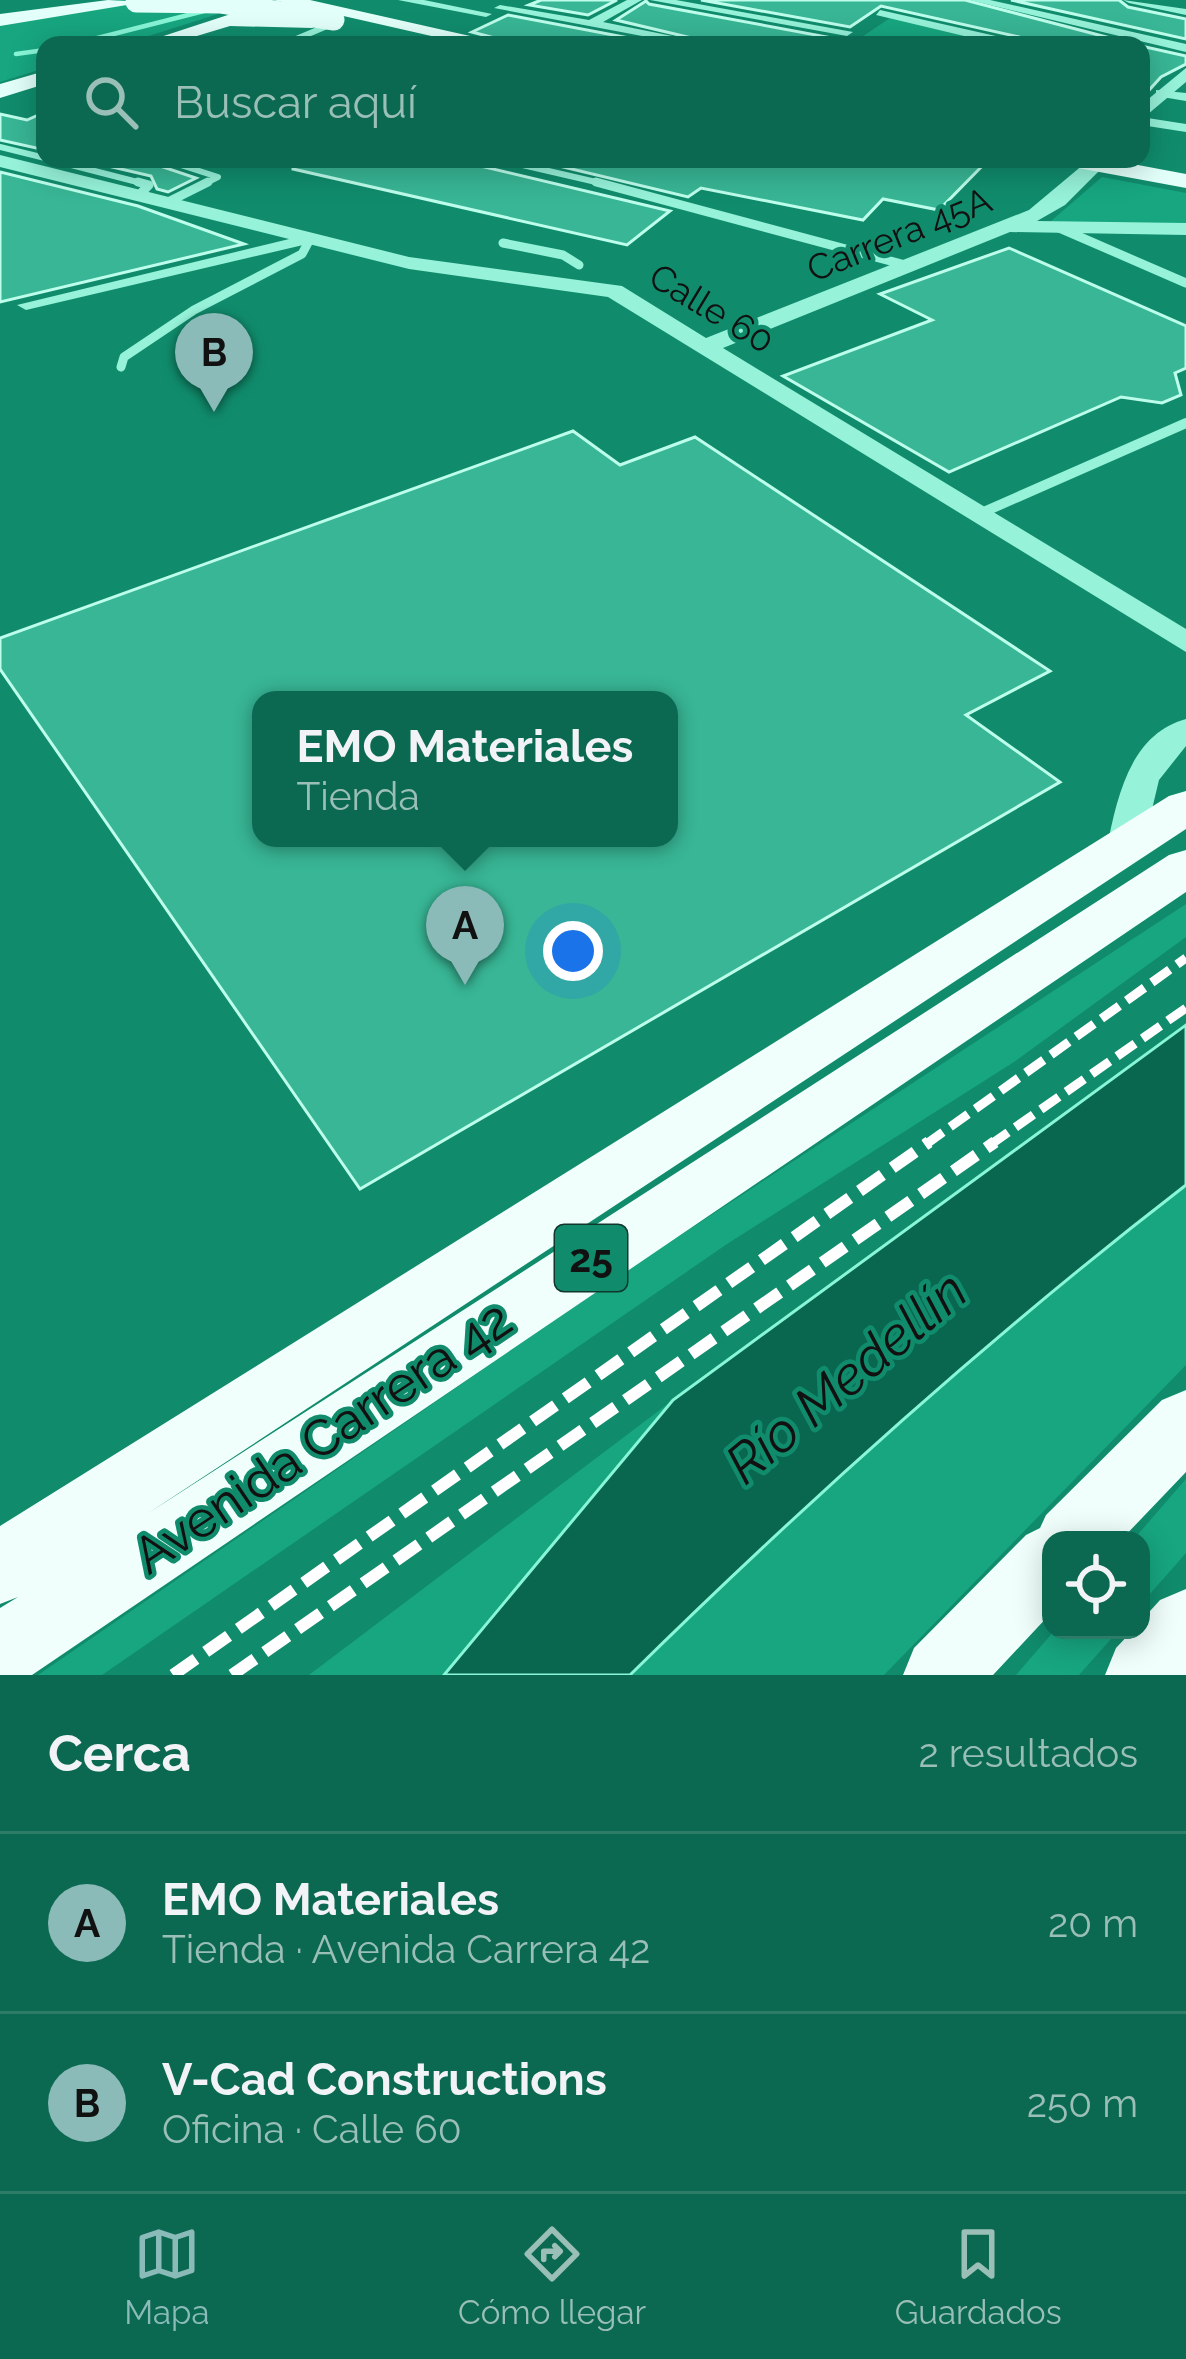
<!DOCTYPE html>
<html lang="es">
<head>
<meta charset="utf-8">
<style>
  body { margin:0; font-family:Raleway,sans-serif; background:#1a715b; color:#f1f3f6 }
  .controls { position:absolute; right:36px; bottom:36px; display:grid; overflow:hidden; border-radius:24px; box-shadow:0 6px 30px #0003 }
  .controls button { width:108px; height:108px; display:grid; place-items:center; padding:0; border:0; border-bottom:3px solid #2c7c68; background:#0c6951; color:#f1f3f6; font:60px sans-serif }
  .you { position:absolute; left:573px; top:951px; width:42px; height:42px; margin:-30px; border:9px solid #fff; border-radius:50%; background:#1a73e8; box-shadow:0 0 0 18px #1a73e833 }
  .badge { display:grid; place-items:center; width:78px; height:78px; border-radius:50%; background:#8bbbb9; color:#111; font-size:39px; font-weight:700 }
  .pin { position:absolute; translate:-50% -99px; filter:drop-shadow(0 3px 6px #0008) }
  .pin::after { content:''; position:absolute; top:63px; width:42px; height:36px; background:inherit; clip-path:polygon(0 0,100% 0,50% 100%) }
  .popup { position:absolute; left:252px; top:691px; width:426px; height:156px; box-sizing:border-box; display:grid; place-content:center; border-radius:24px; background:#0c6951; filter:drop-shadow(0 3px 9px #0005); font-size:39px; white-space:nowrap; color:#9abfb7 }
  .popup b { font-size:45px; color:#f1f3f6 }
  .popup::after { content:''; position:absolute; left:50%; top:100%; margin-left:-24px; border:24px solid transparent; border-top-color:#0c6951 }
  .list { margin:0; padding:0; list-style:none }
  h2 { display:flex; justify-content:space-between; align-items:center; height:156px; margin:0; padding:0 48px; font-size:51px }
  h2 small { font-size:39px; font-weight:400; color:#9abfb7 }
  .list li { display:grid; grid-template-columns:78px 1fr auto; gap:36px; align-items:center; box-sizing:border-box; height:180px; padding:0 48px; border-top:3px solid #2c7c68 }
  .list b { display:block; font-size:45px; white-space:nowrap }
  .list p { margin:0; font-size:39px; white-space:nowrap; color:#9abfb7 }
  .list em { font-size:39px; font-style:normal; color:#9abfb7 }
  .icon { flex:none; width:66px; height:66px; fill:none; stroke:currentColor; stroke-width:2; stroke-linecap:round; stroke-linejoin:round }
  .map { position:relative; flex:none; width:1186px; height:1675px; overflow:hidden }
  .search { position:absolute; background:#0c6951; box-shadow:0 6px 30px #0003; left:36px; right:36px; top:36px; height:132px; display:flex; align-items:center; gap:30px; box-sizing:border-box; padding:0 42px; border-radius:24px; color:#9abfb7; font-size:45px }
  .sheet { height:516px; background:#0c6951 }
  nav { display:flex; justify-content:space-around; align-items:center; box-sizing:border-box; height:168px; border-top:3px solid #2c7c68; background:#0c6951; font-size:33px; color:#9abfb7 }
  nav a { display:grid; justify-items:center; gap:6px }
  nav .on { color:#8bbbb9 }
  .map>svg:first-child { display:block }
</style>
</head>
<body>
<div class="map">
<svg width="1186" height="1675" viewBox="0 0 1186 1675">
  <rect width="100%" height="100%" fill="#108c6c"/>
  <g fill="#17a680">
    <path d="M120 0H262L120 45H45V68L0 82V25Z"/>
    <path d="M890 18 968 35 952 45H850Z"/>
    <path d="M1102 177 1186 193V225L1050 222Z"/>
    <path d="M1186 904V937L1014 1062 727 1244 102 1675H38L632 1267Z"/>
    <path d="M1186 1185V1365L884 1675H630C807 1501 989 1337 1186 1185Z"/>
    <path d="M673 1400 444 1675H309Z"/>
    <path d="M1186 1479V1553L1141 1604V1540H1133Z"/>
    <path d="M1055 1630H1119L1079 1675H1016Z"/>
  </g>
  <path fill="#096750" stroke="#88f6d7" stroke-width="3" d="M1186 1025V1185C989 1337 807 1501 630 1675H444L673 1400Z"/>
  <g fill="none" stroke-linecap="round" stroke-linejoin="round">
    <g stroke="#88f6d7" stroke-width="4.5">
      <path d="M70 45 204 11"/>
      <path d="M16 54 45 50"/>
    </g>
  </g>
  <g fill="#38b695" stroke="#bdfdec" stroke-width="3" fill-rule="evenodd">
    <path d="M541 0H617L588 15 529 5Z"/>
    <path d="M701 0H965L1137 45H1028L1019 37 881 6 850 27Z"/>
    <path d="M1011 0H1119L1128 7 1186 19V39Z"/>
    <path d="M646 1 649 4 827 37 816 45H721L616 20Z"/>
    <path d="M508 15 666 45H521L472 32Z"/>
    <path d="M1141 46 1186 56V64L1161 77 1141 99Z"/>
    <path d="M45 112V150L0 140V114L27 120Z"/>
    <path d="M78 159H155L160 166 196 178 168 192 157 189 151 176Z"/>
    <path d="M294 159H451L670 211 627 245 293 169Z"/>
    <path d="M530 159H989L939 210 883 199 863 220 701 188 688 197Z"/>
    <path d="M0 172 138 206 244 244 0 302Z"/>
    <path d="M1009 248 1186 326V368L1175 373 1181 395 1162 403 1121 397 949 472 783 376 932 320 880 294Z"/>
    <path d="M573 431 620 465 695 437 1050 671 966 715 1060 782 360 1189 0 669V638ZM261 700H669V838H261Z"/>
  </g>
  <g fill="none" stroke-linecap="round" stroke-linejoin="round">
    <g stroke="#96f2d9" stroke-width="6">
      <path d="M282 45 327 26"/>
      <path d="M0 147 45 158"/>
      <path d="M48 159 149 185"/>
      <path d="M162 159 218 177 202 185"/>
      <path d="M497 159 609 185"/>
    </g>
    <g stroke="#96f2d9" stroke-width="9">
      <path d="M138 182 149 185 138 196"/>
      <path d="M596 182 909 266"/>
      <path d="M166 203 208 182"/>
      <path d="M1057 227 1186 283"/>
      <path d="M503 243 563 255 579 265"/>
      <path d="M121 367 124 357 194 310 302 254 310 239"/>
    </g>
    <path stroke="#96f2d9" stroke-width="10" d="M979 514 1186 423"/>
    <g fill="#96f2d9" fill-rule="evenodd">
      <path d="M398 0H424L492 14 486 17Z"/>
      <path d="M627 0H642L603 22 717 45H690L494 8 500 5 589 20Z"/>
      <path d="M650 0H676L853 32 847 36Z"/>
      <path d="M969 0H990L1186 44V52Z"/>
      <path d="M1123 0 1186 9V15L1129 3Z"/>
      <path d="M880 10 1018 41 1024 45H1002L876 15Z"/>
      <path d="M1156 90 1186 93V101L1156 96Z"/>
      <path d="M1141 117 1186 124V132L1141 125Z"/>
      <path d="M310 234 316 236V242L26 310 17 305Z"/>
    </g>
    <g fill="#96f2d9" fill-rule="evenodd">
      <path d="M1186 68V82L1141 120V105Z"/>
      <path d="M0 155 409 257 622 286 706 338 1029 210 1090 159H1111L1065 205 1037 221 1186 223V235L1010 232 723 348 1186 629V652L608 297 409 269 0 167Z"/>
      <path d="M1186 719V746L1159 780 1143 847 1138 856H1112L1107 847C1117 798 1130 734 1186 719Z"/>
    </g>
    <g fill="#e2fff9" fill-rule="evenodd">
      <path d="M108 0 145 2 0 26V14Z"/>
      <path d="M273 0H310L510 45H471Z"/>
      <path d="M258 5 265 7V15L312 16 322 22 312 28 230 26 167 45H136Z"/>
      <path d="M45 71V84L0 98V84Z"/>
      <path d="M1055 159H1106L1186 174V188L1067 166Z"/>
    </g>
    <g fill="#f0fffc" fill-rule="evenodd">
      <path d="M1186 791V829L147 1514 1169 855 1186 850V892L32 1675H0V1608L18 1597 0 1604V1526L1169 796Z"/>
      <path d="M1186 1390V1472L1121 1540H1051V1613L993 1675H903L914 1648 1026 1535 1040 1528 1046 1515 1162 1400Z"/>
      <path d="M1186 1589V1675H1105L1116 1648 1133 1630H1141V1621L1160 1600Z"/>
    </g>
    <g stroke="#fff" stroke-width="9" stroke-dasharray="22 9" stroke-linecap="butt">
      <path d="M925 1145 1186 958"/>
      <path d="M990 1145 1186 1008"/>
    </g>
    <g stroke="#fff" stroke-width="12" stroke-dasharray="28 12" stroke-linecap="butt">
      <path d="M173 1675 929 1142"/>
      <path d="M232 1675 995 1142"/>
    </g>
    <path stroke="#e2fff9" stroke-width="21" d="M136 2 221 3 334 20"/>
  </g>
  <g text-anchor="middle" stroke-width="9" stroke-linejoin="round" paint-order="stroke">
    <g font-size="36" fill="#111" stroke="#108c6c">
      <text transform="translate(899 234) rotate(-22)" y="13">Carrera 45A</text>
      <text transform="translate(712 308) rotate(31)" y="13">Calle 60</text>
    </g>
    <rect fill="#108c6c" stroke="#11362c" stroke-width="3" x="555" y="1225" width="72" height="66" rx="9"/>
    <g font-size="39" font-weight="bold" fill="#111">
      <text x="591" y="1272">25</text>
    </g>
    <g font-size="51" fill="#111" stroke="#108c6c">
      <text transform="translate(322 1437) rotate(-34)" y="18">Avenida Carrera 42</text>
    </g>
    <g font-size="54" font-style="italic" fill="#111" stroke="#108c6c">
      <text transform="translate(846 1377) rotate(-40)" y="19">Río Medellín</text>
    </g>
  </g>
</svg>
<div class="controls">
<button><svg class="icon" aria-label="locate" viewBox="0 0 24 24"><circle cx="12" cy="12" r="6"/><path d="M12 2v4M12 18v4M2 12h4M18 12h4"/></svg></button>
</div>
<div class="you"></div>
<div class="pin badge" style="left:465px;top:985px">A</div>
<div class="popup"><b>EMO Materiales</b>Tienda</div>
<div class="pin badge" style="left:214px;top:412px">B</div>
<div class="search"><svg class="icon" aria-label="search" viewBox="0 0 24 24"><circle cx="10" cy="10" r="6"/><path d="M15 15l6 6"/></svg>Buscar aquí</div>
</div>
<section class="sheet">
<h2>Cerca<small>2 resultados</small></h2>
<ul class="list">
<li><span class="badge">A</span><div><b>EMO Materiales</b><p>Tienda · Avenida Carrera 42</p></div><em>20 m</em></li>
<li><span class="badge">B</span><div><b>V-Cad Constructions</b><p>Oficina · Calle 60</p></div><em>250 m</em></li>
</ul>
</section>
<nav>
<a class="on"><svg class="icon" aria-label="map" viewBox="0 0 24 24"><path d="M3 6l6-2 6 2 6-2v14l-6 2-6-2-6 2zM9 4v14M15 6v14"/></svg>Mapa</a>
<a><svg class="icon" aria-label="directions" viewBox="0 0 24 24"><path d="M12 3l9 9-9 9-9-9zM9 14v-3h6M13 9l2 2-2 2"/></svg>Cómo llegar</a>
<a><svg class="icon" aria-label="saved" viewBox="0 0 24 24"><path d="M7 4h10v16l-5-4-5 4z"/></svg>Guardados</a>
</nav>
</body>
</html>
